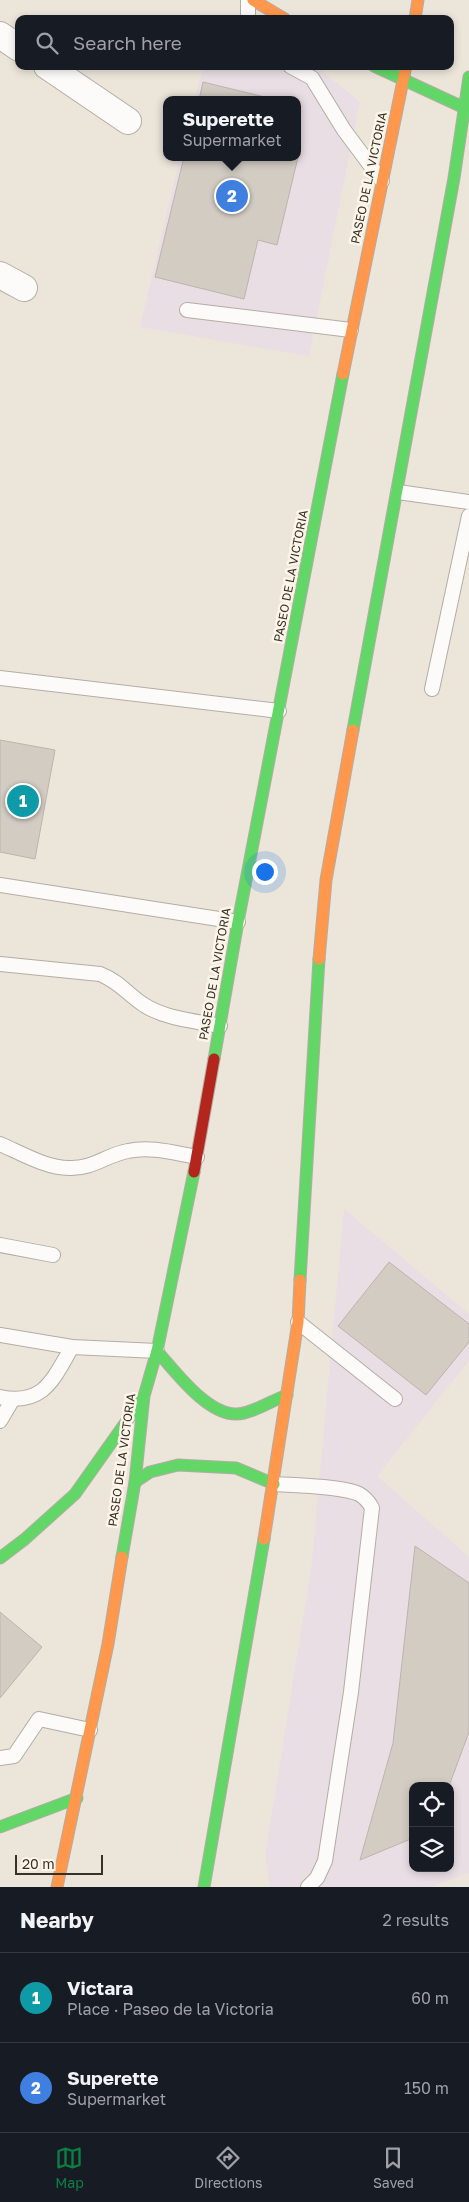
<!DOCTYPE html>
<html lang="en">
<head>
<meta charset="utf-8">
<style>
  body { margin:0; font-family:"Golos Text",sans-serif; background:#242831; color:#f1f3f6 }
  .controls { position:absolute; right:15px; bottom:15px; display:grid; overflow:hidden; border-radius:10px; box-shadow:0 2px 8px #0003 }
  .controls button { width:45px; height:45px; display:grid; place-items:center; padding:0; border:0; border-bottom:1px solid #363941; background:#171b24; color:#f1f3f6; font:25px sans-serif }
  .scale { position:absolute; left:15px; bottom:12px; width:88px; box-sizing:border-box; padding-left:5px; border:2px solid #363129; border-top:0; font-size:14px; line-height:18px; white-space:nowrap; color:#363129; -webkit-text-stroke:4px #fdf5e8; paint-order:stroke }
  .you { position:absolute; left:264px; top:871px; width:18px; height:18px; margin:-12px; border:4px solid #fff; border-radius:50%; background:#1a73e8; box-shadow:0 0 0 8px #1a73e833 }
  .badge { display:grid; place-items:center; width:32px; height:32px; border-radius:50%; background:#0b8043; color:#fff; font-size:16px; font-weight:700 }
  .pin { position:absolute; translate:-50% -50%; border:2px solid #fff; box-shadow:0 1px 5px #0006 }
  .popup { position:absolute; left:163px; top:96px; width:138px; height:65px; box-sizing:border-box; display:grid; place-content:center; border-radius:10px; background:#171b24; filter:drop-shadow(0 1px 4px #0005); font-size:16px; white-space:nowrap; color:#9ea1a6 }
  .popup b { font-size:19px; color:#f1f3f6 }
  .popup::after { content:''; position:absolute; left:50%; top:100%; margin-left:-10px; border:10px solid transparent; border-top-color:#171b24 }
  .list { margin:0; padding:0; list-style:none }
  h2 { display:flex; justify-content:space-between; align-items:center; height:65px; margin:0; padding:0 20px; font-size:21px }
  h2 small { font-size:16px; font-weight:400; color:#9ea1a6 }
  .list li { display:grid; grid-template-columns:32px 1fr auto; gap:15px; align-items:center; box-sizing:border-box; height:90px; padding:0 20px; border-top:1px solid #363941 }
  .list b { display:block; font-size:19px; white-space:nowrap }
  .list p { margin:0; font-size:16px; white-space:nowrap; color:#9ea1a6 }
  .list em { font-size:16px; font-style:normal; color:#9ea1a6 }
  .icon { flex:none; width:28px; height:28px; fill:none; stroke:currentColor; stroke-width:2; stroke-linecap:round; stroke-linejoin:round }
  .map { position:relative; flex:none; width:469px; height:1887px; overflow:hidden }
  .search { position:absolute; background:#171b24; box-shadow:0 2px 8px #0003; left:15px; right:15px; top:15px; height:55px; display:flex; align-items:center; gap:12px; box-sizing:border-box; padding:0 18px; border-radius:10px; color:#9ea1a6; font-size:19px }
  .sheet { height:245px; background:#171b24 }
  nav { display:flex; justify-content:space-around; align-items:center; box-sizing:border-box; height:70px; border-top:1px solid #363941; background:#171b24; font-size:14px; color:#9ea1a6 }
  nav a { display:grid; justify-items:center; gap:2px }
  nav .on { color:#0b8043 }
  .map>svg:first-child { display:block }
</style>
</head>
<body>
<div class="map">
<svg width="469" height="1887" viewBox="0 0 469 1887">
  <rect width="100%" height="100%" fill="#ece5da"/>
  <g fill="#e9dee4" fill-rule="evenodd">
    <path d="M204 66H316L360 102 309 356 140 327 180 157H297V100H194Z"/>
    <path d="M344 1209 469 1314V1360L377 1476 469 1557V1873L431 1887H270L265 1855 311 1570ZM413 1786H450V1868H413Z"/>
  </g>
  <g fill="#d2ccc3" stroke="#bbb5ac">
    <path d="M203 82 277 100H199Z"/>
    <path d="M297 152 299 153 277 245 258 240 244 299 155 277 184 157H297Z"/>
    <path d="M0 740 55 750 35 859 0 852Z"/>
    <path d="M389 1262 469 1324V1342L426 1395 338 1326Z"/>
    <path d="M415 1546 469 1583V1732L449 1786H413V1838L360 1860 393 1743Z"/>
    <path d="M0 1612 42 1647 0 1698Z"/>
  </g>
  <g fill="none" stroke-linecap="round" stroke-linejoin="round">
    <defs>
      <g id="lane">
        <path d="M248 0V19"/>
        <path d="M290 66 312 78 344 130 382 181"/>
        <path d="M187 310 351 330"/>
        <path d="M398 492 469 502"/>
        <path d="M0 678 279 711"/>
        <path d="M432 689 469 516"/>
        <path d="M0 885 238 922"/>
        <path d="M0 964 100 974C120 982 127 994 144 1005 166 1019 195 1021 220 1026"/>
        <path d="M0 1144C21 1153 46 1168 69 1168 93 1169 106 1155 128 1151 151 1146 174 1153 197 1157"/>
        <path d="M0 1245 53 1255"/>
        <path d="M298 1322 395 1399"/>
        <path d="M0 1335 72 1347 157 1351"/>
        <path d="M0 1397C44 1406 53 1379 72 1347"/>
        <path d="M0 1421 13 1399"/>
        <path d="M274 1484C294 1485 342 1486 359 1494 366 1498 369 1502 372 1508L351 1692 325 1861 317 1878 308 1887"/>
        <path d="M0 1758 14 1756 39 1719 90 1730"/>
      </g>
      <g id="street">
        <path d="M0 35 19 48"/>
        <path d="M47 66 128 121"/>
        <path d="M0 275 24 288"/>
      </g>
      <g id="fast">
        <path d="M374 66 469 110"/>
        <path d="M353 730 454 178 469 77"/>
        <path d="M214 1059 238 922 343 374"/>
        <path d="M300 1280 319 959"/>
        <path d="M157 1351C175 1371 207 1415 237 1414 251 1414 273 1400 287 1395"/>
        <path d="M135 1482 150 1472 178 1465 236 1468 274 1484"/>
        <path d="M122 1557 135 1482 144 1396 157 1351 194 1172"/>
        <path d="M0 1558 25 1539 75 1494 143 1398"/>
        <path d="M0 1827 77 1798"/>
        <path d="M204 1887 264 1539"/>
      </g>
      <g id="slow">
        <path d="M253 0 285 19"/>
        <path d="M415 19 418 0"/>
        <path d="M343 374 406 66"/>
        <path d="M319 959 326 880 353 730"/>
        <path d="M264 1539 298 1322 300 1280"/>
        <path d="M57 1887 108 1644 122 1557"/>
      </g>
      <path id="jam" d="M194 1172 214 1059"/>
    </defs>
    <use href="#lane" stroke="#b3ada5" stroke-width="16"/>
    <use href="#street" stroke="#b3ada5" stroke-width="28"/>
    <use href="#fast" stroke="#b3ada5" stroke-width="13"/>
    <use href="#slow" stroke="#b3ada5" stroke-width="13"/>
    <use href="#jam" stroke="#b3ada5" stroke-width="13"/>
    <use href="#lane" stroke="#fcfbf9" stroke-width="14"/>
    <use href="#street" stroke="#fcfbf9" stroke-width="26"/>
    <use href="#fast" stroke="#63d668" stroke-width="11"/>
    <use href="#slow" stroke="#ff974d" stroke-width="11"/>
    <use href="#jam" stroke="#b3261e" stroke-width="11"/>
  </g>
  <g text-anchor="middle" stroke-width="5" stroke-linejoin="round" paint-order="stroke">
    <g font-size="12" fill="#363129" stroke="#fdf5e8">
      <text transform="translate(369 178) rotate(-78)" y="4">PASEO DE LA VICTORIA</text>
      <text transform="translate(291 576) rotate(-79)" y="4">PASEO DE LA VICTORIA</text>
      <text transform="translate(215 974) rotate(-80)" y="4">PASEO DE LA VICTORIA</text>
      <text transform="translate(122 1460) rotate(-82)" y="4">PASEO DE LA VICTORIA</text>
    </g>
  </g>
</svg>
<div class="controls">
<button><svg class="icon" aria-label="locate" viewBox="0 0 24 24"><circle cx="12" cy="12" r="6"/><path d="M12 2v4M12 18v4M2 12h4M18 12h4"/></svg></button>
<button><svg class="icon" aria-label="layers" viewBox="0 0 24 24"><path d="M12 4l9 5-9 5-9-5zM3 14l9 5 9-5"/></svg></button>
</div>
<div class="scale">20 m</div>
<div class="you"></div>
<div class="pin badge" style="left:23px;top:801px;background:#0f9aa8">1</div>
<div class="pin badge" style="left:232px;top:196px;background:#3f7fe0">2</div>
<div class="popup"><b>Superette</b>Supermarket</div>
<div class="search"><svg class="icon" aria-label="search" viewBox="0 0 24 24"><circle cx="10" cy="10" r="6"/><path d="M15 15l6 6"/></svg>Search here</div>
</div>
<section class="sheet">
<h2>Nearby<small>2 results</small></h2>
<ul class="list">
<li><span class="badge" style="background:#0f9aa8">1</span><div><b>Victara</b><p>Place · Paseo de la Victoria</p></div><em>60 m</em></li>
<li><span class="badge" style="background:#3f7fe0">2</span><div><b>Superette</b><p>Supermarket</p></div><em>150 m</em></li>
</ul>
</section>
<nav>
<a class="on"><svg class="icon" aria-label="map" viewBox="0 0 24 24"><path d="M3 6l6-2 6 2 6-2v14l-6 2-6-2-6 2zM9 4v14M15 6v14"/></svg>Map</a>
<a><svg class="icon" aria-label="directions" viewBox="0 0 24 24"><path d="M12 3l9 9-9 9-9-9zM9 14v-3h6M13 9l2 2-2 2"/></svg>Directions</a>
<a><svg class="icon" aria-label="saved" viewBox="0 0 24 24"><path d="M7 4h10v16l-5-4-5 4z"/></svg>Saved</a>
</nav>
</body>
</html>
